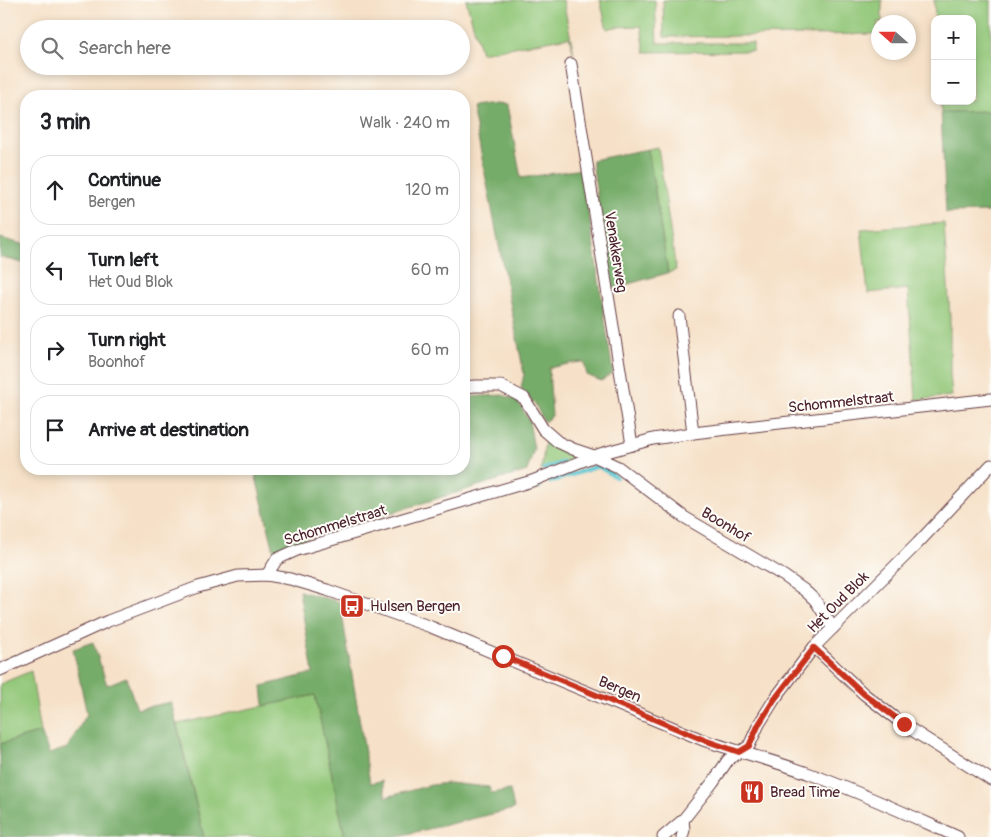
<!DOCTYPE html>
<html lang="en">
<head>
<meta charset="utf-8">
<style>
  body { margin:0; font-family:Pangolin,sans-serif; background:#f6f6f6; color:#202124 }
  .controls { position:absolute; right:15px; top:15px; display:grid; overflow:hidden; border-radius:10px; box-shadow:0 2px 8px #0003 }
  .controls button { width:45px; height:45px; display:grid; place-items:center; padding:0; border:0; border-bottom:1px solid #e0e0e0; background:#fff; color:#202124; font:25px sans-serif }
  .compass { position:absolute; left:871px; top:15px; width:45px; height:45px; border-radius:50%; background:#fff; box-shadow:0 2px 8px #0003; rotate:291deg }
  .stop { position:absolute; width:15px; height:15px; margin:-11px; border:4px solid #c8321e; border-radius:50%; background:#fff }
  .stop.end { background:#c8321e; border-color:#fff; box-shadow:0 1px 5px #0008 }
  .list { margin:0; padding:0; list-style:none }
  h2 { display:flex; justify-content:space-between; align-items:center; height:65px; margin:0; padding:0 20px; font-size:21px }
  h2 small { font-size:16px; font-weight:400; color:#757577 }
  .list li { display:grid; grid-template-columns:32px 1fr auto; gap:15px; align-items:center; box-sizing:border-box; height:70px; margin:0 10px 10px; padding:0 10px; border:1px solid #e0e0e0; border-radius:20px }
  .list b { display:block; font-size:19px; white-space:nowrap }
  .list p { margin:0; font-size:16px; white-space:nowrap; color:#757577 }
  .list em { font-size:16px; font-style:normal; color:#757577 }
  .icon { flex:none; width:28px; height:28px; fill:none; stroke:currentColor; stroke-width:2; stroke-linecap:round; stroke-linejoin:round }
  .map { position:relative; flex:none; width:991px; height:837px; overflow:hidden }
  .search { position:absolute; background:#fff; box-shadow:0 2px 8px #0003; left:20px; top:20px; width:450px; height:55px; display:flex; align-items:center; gap:12px; box-sizing:border-box; padding:0 18px; border-radius:28px; color:#757577; font-size:19px }
  .panel { position:absolute; background:#fff; box-shadow:0 2px 8px #0003; left:20px; top:90px; width:450px; height:385px; border-radius:20px }
  .map>svg:first-child { display:block }
</style>
</head>
<body>
<div class="map">
<svg width="991" height="837" viewBox="0 0 991 837">
  <rect width="100%" height="100%" fill="#fdfcf7"/>
  <filter id="ink" filterUnits="userSpaceOnUse"><feTurbulence type="fractalNoise" baseFrequency=".02" numOctaves="2"/><feDisplacementMap in="SourceGraphic" scale="10" xChannelSelector="R" yChannelSelector="G"/><feConvolveMatrix kernelMatrix="1 2 1 2 8 2 1 2 1" color-interpolation-filters="sRGB"/></filter>
  <filter id="wash" filterUnits="userSpaceOnUse"><feTurbulence type="fractalNoise" baseFrequency=".0096" numOctaves="4" result="noise"/><feDisplacementMap in="SourceGraphic" scale="20" xChannelSelector="R" yChannelSelector="G"/><feGaussianBlur stdDeviation="1.12" result="paint"/><feColorMatrix in="noise" values="0 0 0 0 0 0 0 0 0 0 0 0 0 0 0 0 0 1.4 0 .05"/><feComposite in="paint" operator="in"/></filter>
  <g filter="url(#wash)">
    <rect width="100%" height="100%" fill="#f6e1c8"/>
    <g fill="#93c779" stroke="#6e7352">
      <path d="M466 0H563L574 54 569 37 481 53Z"/>
      <path d="M600 0H655L657 43H753V51L645 52 641 26 615 27 607 29Z"/>
      <path d="M663 0H882V22H878V34L664 37Z"/>
      <path d="M934 0H991V111L941 112 940 101H972V19H935V24Z"/>
      <path d="M658 147 676 270 668 273 648 149Z"/>
      <path d="M944 223 950 316V373L952 396 916 400 908 289 868 293 861 229Z"/>
      <path d="M545 442H547C556 447 567 450 575 456L574 459 543 471 541 470Z"/>
      <path d="M31 671 41 732 0 744V684Z"/>
      <path d="M315 695 345 837H204L177 724Z"/>
    </g>
    <g fill="#76ac69" stroke="#60664a">
      <path d="M495 104 507 105 521 178 582 169 613 373 601 381 587 375 584 362 573 363 549 368 552 416 544 422 535 404 521 388 524 374 472 107Z"/>
      <path d="M991 111V212L946 213 941 112Z"/>
      <path d="M648 149 668 273 610 289 592 160Z"/>
      <path d="M0 238 26 245V264L0 257Z"/>
      <path d="M503 395 518 401 529 421 534 449 527 471 299 541 274 551 254 469H464V397Z"/>
      <path d="M299 591 340 602 370 783 382 781 386 797 431 785 448 783 489 787 491 793 510 790 514 809 394 837H345L315 695 264 706 262 686 313 673Z"/>
      <path d="M93 642 107 685 126 677 137 709 171 702 204 837H0V744L41 732 49 754 67 748 87 714 73 649Z"/>
    </g>
    <g fill="none" stroke-linecap="round" stroke-linejoin="round">
      <g stroke="#57c4cf" stroke-width="4.5">
        <path d="M544 469 563 462"/>
        <path d="M550 482 598 466 616 477"/>
        <path d="M513 494 540 486"/>
      </g>
    </g>
  </g>
  <g filter="url(#ink)">
    <g fill="none" stroke-linecap="round" stroke-linejoin="round">
      <defs>
        <g id="minor">
          <path d="M571 64 632 445"/>
          <path d="M679 316 693 433"/>
          <path d="M464 387 475 386H501L524 398 543 429 558 442 573 449 594 456 618 467 684 517 784 576 804 590 815 600 833 628"/>
          <path d="M267 575 277 559 297 550 532 481 600 454 653 439 693 433 991 399"/>
          <path d="M814 647 864 694 904 725 991 780"/>
          <path d="M0 670 108 621 198 587 238 576 267 575 290 579 327 590 431 627 703 740C739 752 775 761 810 774 860 792 909 815 958 837"/>
          <path d="M663 837 683 820 713 782 728 760 749 746 759 724 774 700 814 647 918 543 991 465"/>
          <path d="M682 837 684 830 683 820"/>
        </g>
      </defs>
      <use href="#minor" stroke="#643c43" stroke-width="13"/>
      <use href="#minor" stroke="#fff" stroke-width="11"/>
    </g>
  </g>
  <g fill="none" stroke-linecap="round" stroke-linejoin="round" filter="url(#ink)">
    <path stroke="#c8321e" stroke-width="6" d="M503 656 704 740 739 752 749 746 759 724 774 700 814 648 864 694 904 724"/>
  </g>
  <defs>
    <symbol id="bus-square" viewBox="-11 -11 22 22"><rect x="-9" y="-9" width="18" height="18" rx="4" fill="#c8321e" stroke="#fdfcf7"/><path d="M-5-6H5V4H4V6H2V4H-2V6H-4V4H-5ZM-3.5-4V0h7V-4ZM-3.5 1.2v1.5H-2V1.2ZM2 1.2v1.5H3.5V1.2Z" fill="#fff"/></symbol>
    <symbol id="restaurant-square" viewBox="-11 -11 22 22"><rect x="-9" y="-9" width="18" height="18" rx="4" fill="#c8321e" stroke="#fdfcf7"/><path d="M-5-6h1v4h1v-4h1v4h1v-4h1v5L-1.5 .5V6h-2V.5L-5-1ZM5-6V6H3V1.5H1.5Q1.5-4 5-6Z" fill="#fff"/></symbol>
  </defs>
  <g fill-rule="evenodd">
    <use href="#bus-square" x="338" y="592" width="28" height="28"/>
    <use href="#restaurant-square" x="738" y="778" width="28" height="28"/>
  </g>
  <g text-anchor="middle" stroke-width="4" stroke-linejoin="round" paint-order="stroke">
    <g font-size="15" fill="#4a1f2b" stroke="#fdfcf7">
      <text transform="translate(616 252) rotate(81)" y="5">Venakkerweg</text>
      <text transform="translate(841 402) rotate(-6)" y="5">Schommelstraat</text>
      <text transform="translate(335 525) rotate(-17)" y="5">Schommelstraat</text>
      <text transform="translate(726 525) rotate(31)" y="5">Boonhof</text>
      <text transform="translate(838 602) rotate(-45)" y="5">Het Oud Blok</text>
      <text transform="translate(620 689) rotate(23)" y="5">Bergen</text>
    </g>
    <g font-size="15" fill="#4a1f2b" stroke="#fdfcf7" text-anchor="start">
      <text x="370" y="611">Hulsen Bergen</text>
      <text x="770" y="797">Bread Time</text>
    </g>
  </g>
</svg>
<div class="controls">
<button>+</button>
<button>−</button>
</div>
<svg class="compass" viewBox="-18 -18 36 36"><path d="M0-13l5 13h-10z" fill="#e53935"/><path d="M0 13l5-13h-10z" fill="#757577"/></svg>
<div class="stop" style="left:503px;top:656px"></div>
<div class="stop end" style="left:904px;top:724px"></div>
<div class="search"><svg class="icon" aria-label="search" viewBox="0 0 24 24"><circle cx="10" cy="10" r="6"/><path d="M15 15l6 6"/></svg>Search here</div>
<section class="panel">
<h2>3 min<small>Walk · 240 m</small></h2>
<ul class="list">
<li><svg class="icon" aria-label="ahead" viewBox="0 0 24 24"><path d="M12 20V5M6 11l6-6 6 6"/></svg><div><b>Continue</b><p>Bergen</p></div><em>120 m</em></li>
<li><svg class="icon" aria-label="left" viewBox="0 0 24 24"><path d="M17 20v-9H6M10 6l-5 5 5 5"/></svg><div><b>Turn left</b><p>Het Oud Blok</p></div><em>60 m</em></li>
<li><svg class="icon" aria-label="right" viewBox="0 0 24 24"><path d="M7 20v-9h11M14 6l5 5-5 5"/></svg><div><b>Turn right</b><p>Boonhof</p></div><em>60 m</em></li>
<li><svg class="icon" aria-label="arrive" viewBox="0 0 24 24"><path d="M6 21V4h12l-3 4 3 4H6"/></svg><div><b>Arrive at destination</b></div></li>
</ul>
</section>
</div>
</body>
</html>
